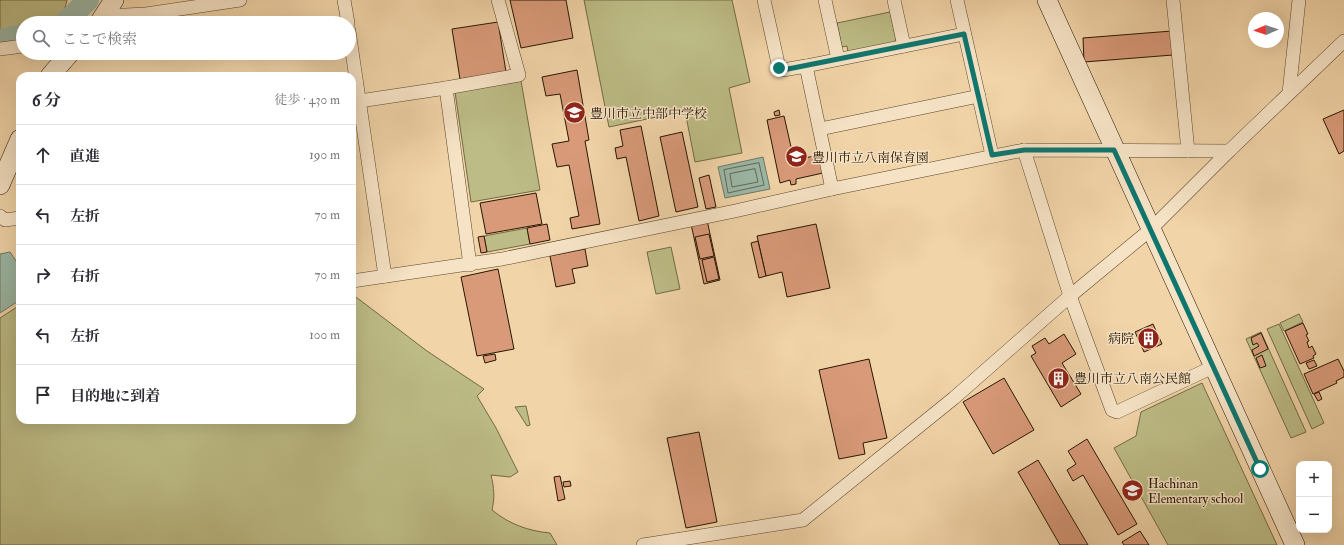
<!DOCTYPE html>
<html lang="ja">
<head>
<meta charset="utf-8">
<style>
  body { margin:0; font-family:"IM FELL Double Pica","Noto Serif JP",serif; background:#f2f2f3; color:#2b2b33 }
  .controls { position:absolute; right:12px; bottom:12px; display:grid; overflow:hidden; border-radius:8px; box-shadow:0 4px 16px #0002 }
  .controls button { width:36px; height:36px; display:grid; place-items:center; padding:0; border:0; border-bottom:1px solid #e1e1e2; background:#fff; color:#2b2b33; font:20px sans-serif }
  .compass { position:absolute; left:1248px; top:12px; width:36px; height:36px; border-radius:50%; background:#fff; box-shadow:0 4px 16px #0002; rotate:268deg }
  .stop { position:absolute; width:12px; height:12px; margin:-9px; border:3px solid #0f766e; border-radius:50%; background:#fff }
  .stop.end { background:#0f766e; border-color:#fff; box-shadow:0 1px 4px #0008 }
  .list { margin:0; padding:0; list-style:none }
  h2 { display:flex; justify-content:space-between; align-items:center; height:52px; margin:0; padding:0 16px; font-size:17px }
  h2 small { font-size:13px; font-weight:400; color:#7c7c81 }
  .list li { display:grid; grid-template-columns:26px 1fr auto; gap:12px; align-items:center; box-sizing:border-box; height:60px; padding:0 16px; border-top:1px solid #e1e1e2 }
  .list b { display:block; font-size:15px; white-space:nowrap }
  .list em { font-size:13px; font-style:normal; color:#7c7c81 }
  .icon { flex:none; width:22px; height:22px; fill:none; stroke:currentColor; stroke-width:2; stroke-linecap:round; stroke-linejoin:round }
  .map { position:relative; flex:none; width:1344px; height:545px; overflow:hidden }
  .search { position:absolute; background:#fff; box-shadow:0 4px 16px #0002; left:16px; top:16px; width:340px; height:44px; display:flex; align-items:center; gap:10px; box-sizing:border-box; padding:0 14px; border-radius:22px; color:#7c7c81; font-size:15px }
  .panel { position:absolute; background:#fff; box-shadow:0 4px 16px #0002; left:16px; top:72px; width:340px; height:352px; border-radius:12px }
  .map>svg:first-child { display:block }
</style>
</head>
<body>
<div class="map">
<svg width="1344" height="545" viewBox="0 0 1344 545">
  <rect width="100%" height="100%" fill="#f1d4a8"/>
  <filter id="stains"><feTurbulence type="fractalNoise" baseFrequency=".005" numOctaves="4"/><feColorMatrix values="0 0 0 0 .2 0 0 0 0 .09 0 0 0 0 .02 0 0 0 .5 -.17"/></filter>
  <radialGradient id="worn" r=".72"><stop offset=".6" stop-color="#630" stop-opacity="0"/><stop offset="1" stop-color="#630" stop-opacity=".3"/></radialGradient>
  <g fill="#bdbc86" stroke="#726a44">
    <path d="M0 0H67C62 27 46 23 23 23V30L0 36Z"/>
    <path d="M584 0H732L750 82 729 88 742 153 695 162 685 111 609 127Z"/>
    <path d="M890 12 896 39 894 43 848 52 847 46 842 47 837 23Z"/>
    <path d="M521 81 540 190 471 202 455 92Z"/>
    <path d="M527 228 530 244 487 252 484 236Z"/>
    <path d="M671 247 680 289 656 294 647 252Z"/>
    <path d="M352 294 427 351 484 389 477 396 496 428 518 472 510 477 491 475C494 488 495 497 492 510 509 524 528 531 550 533L557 545H0V318L20 305V420H352Z"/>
    <path d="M1299 314 1303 322 1284 331 1280 323Z"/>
    <path d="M1279 324 1324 423 1312 429 1267 329Z"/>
    <path d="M1261 332 1306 432 1291 438 1246 339Z"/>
    <path d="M1202 383 1277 545H1168L1114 448 1136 436 1141 412Z"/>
    <path d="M526 406 530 425 527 426 515 407Z"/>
  </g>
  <g fill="#9bb8a7" stroke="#6d7865">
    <path d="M763 157 770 189 725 198 718 167Z"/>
    <path d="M10 252 20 267V300L0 313V254Z"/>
  </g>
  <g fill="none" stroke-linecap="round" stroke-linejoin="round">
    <g stroke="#616854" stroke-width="1">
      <path d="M759 163 764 185 728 193 724 170Z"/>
      <path d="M755 169 758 182 732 187 730 174Z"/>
    </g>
    <g stroke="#9bb8a7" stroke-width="22">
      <path d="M65 23 88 0"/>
      <path d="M0 40 23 35"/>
    </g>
  </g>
  <g fill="#d99a79" stroke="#271701">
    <path d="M510 0H566L573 38 521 48Z"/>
    <path d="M498 22 506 72 460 79 452 29Z"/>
    <path d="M1172 31 1173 55 1084 62 1083 38Z"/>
    <path d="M577 70 589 140 585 141 600 224 572 229 570 218 579 216 569 165 557 167 552 144 569 141 560 94 546 96 542 77Z"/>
    <path d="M779 110 780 115 775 116 774 112Z"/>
    <path d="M1344 110V151L1339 154 1323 119Z"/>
    <path d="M784 116 794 160 820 155 823 173 796 179V184L791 185 790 180 780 183 767 120Z"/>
    <path d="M641 126 659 216 639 221 626 157 617 159 615 148 623 146 620 130Z"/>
    <path d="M682 132 698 207 676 212 660 137Z"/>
    <path d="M709 175 716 207 706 209 699 178Z"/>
    <path d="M536 193 542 224 486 234 480 203Z"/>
    <path d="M707 220 720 280 704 284 691 224Z"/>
    <path d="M547 224 550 240 530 244 527 228Z"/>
    <path d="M816 224 830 288 787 297 782 272 766 276 757 236Z"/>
    <path d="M709 234 714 256 700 259 695 237Z"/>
    <path d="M484 236 487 252 481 253 478 237Z"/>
    <path d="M758 241 766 276 759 278 751 243Z"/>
    <path d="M585 249 588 266 572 269 575 283 556 287 550 256Z"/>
    <path d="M714 257 719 279 707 282 702 260Z"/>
    <path d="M498 269 514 349 477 356 461 277Z"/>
    <path d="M1303 323 1308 334 1306 335 1309 341 1307 342 1309 348 1312 346 1316 354 1313 356 1314 358 1300 364 1285 331Z"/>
    <path d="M1153 324 1162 344 1144 352 1135 332Z"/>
    <path d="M1261 333 1268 349 1254 356 1252 350 1259 346 1257 343 1253 345 1251 338Z"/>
    <path d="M1064 334 1076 354 1062 363 1081 394 1061 407 1031 356 1036 353 1032 346 1045 338 1049 344Z"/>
    <path d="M495 354 496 360 485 363 483 356Z"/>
    <path d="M1262 355 1266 366 1260 368 1256 358Z"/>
    <path d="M869 359 887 438 863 443 865 454 839 459 819 370Z"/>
    <path d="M1338 359 1344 371V377L1336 381 1337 383 1313 394 1304 374Z"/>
    <path d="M1314 360 1317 366 1309 369 1306 363Z"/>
    <path d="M1004 378 1034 430 993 454 963 402Z"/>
    <path d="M1319 392 1322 399 1318 401 1314 394Z"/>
    <path d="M699 432 717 522 686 528 667 438Z"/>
    <path d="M1087 439 1137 524 1118 535 1083 475 1073 481 1067 470 1076 464 1068 451Z"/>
    <path d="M1038 460 1088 545H1060L1018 472Z"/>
    <path d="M560 476 565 499 558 501 554 477Z"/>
    <path d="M570 481 571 486 564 487 563 482Z"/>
    <path d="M1140 531 1149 545H1124L1122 542Z"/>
  </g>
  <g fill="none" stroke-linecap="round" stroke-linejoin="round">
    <defs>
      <g id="street">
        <path d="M344 0 348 23"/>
        <path d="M764 0 779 68 783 70 806 66 832 189"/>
        <path d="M825 0 838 59"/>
        <path d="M894 0 904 46"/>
        <path d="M957 0 992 155"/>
        <path d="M1173 0 1188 151"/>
        <path d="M105 16 146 14 240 0"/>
        <path d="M349 31 385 276"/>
        <path d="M0 49 23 46"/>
        <path d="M806 66 964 34"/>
        <path d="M1289 93 1299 0"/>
        <path d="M353 102 446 88"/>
        <path d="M820 129 979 96"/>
        <path d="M1024 150 1070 296 1112 410 1117 412 1213 367"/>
        <path d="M0 216 5 220 20 218"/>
        <path d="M470 265 446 88 519 75 498 0"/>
        <path d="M352 281 502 259 735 211 832 189 1024 150 1229 151"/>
        <path d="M643 545 803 520 954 398 1070 296 1150 230 1229 151 1344 41"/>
      </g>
      <g id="secondary">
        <path d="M1047 0 1295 545"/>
        <path d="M99 23 114 0"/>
        <path d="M50 76 70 53"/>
        <path d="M0 185 20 139"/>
      </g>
    </defs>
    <use href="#street" stroke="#5a462b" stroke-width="14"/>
    <use href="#secondary" stroke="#271701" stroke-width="20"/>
    <use href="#street" stroke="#f6e3c6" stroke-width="13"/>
    <use href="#secondary" stroke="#f6e3c6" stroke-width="19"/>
  </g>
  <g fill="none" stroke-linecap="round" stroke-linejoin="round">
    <path stroke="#0f766e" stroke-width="5" d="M779 68 783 70 964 34 992 155 1024 150H1114L1260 469"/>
  </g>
  <defs>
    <symbol id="school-disc" viewBox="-11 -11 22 22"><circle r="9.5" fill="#8f2418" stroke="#f6e3c6"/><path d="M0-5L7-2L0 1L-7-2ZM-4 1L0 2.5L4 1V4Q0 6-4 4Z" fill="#fff"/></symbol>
    <symbol id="building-disc" viewBox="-11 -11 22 22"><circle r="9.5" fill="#8f2418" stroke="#f6e3c6"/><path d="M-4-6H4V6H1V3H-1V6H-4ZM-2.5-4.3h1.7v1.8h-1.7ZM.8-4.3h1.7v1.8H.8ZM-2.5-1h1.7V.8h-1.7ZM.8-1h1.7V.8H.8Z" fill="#fff"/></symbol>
  </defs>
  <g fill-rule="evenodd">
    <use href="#school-disc" x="562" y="100" width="25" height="25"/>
    <use href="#school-disc" x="784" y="144" width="25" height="25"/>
    <use href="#building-disc" x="1136" y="326" width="25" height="25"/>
    <use href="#building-disc" x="1046" y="366" width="25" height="25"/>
    <use href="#school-disc" x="1120" y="478" width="25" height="25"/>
  </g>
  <g text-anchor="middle" stroke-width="3" stroke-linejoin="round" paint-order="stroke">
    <g font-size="13" fill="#271701" stroke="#f6e3c6" text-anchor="start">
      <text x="590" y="118">豊川市立中部中学校</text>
      <text x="812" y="162">豊川市立八南保育園</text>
      <text x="1134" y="343" text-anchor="end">病院</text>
      <text x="1074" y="383">豊川市立八南公民館</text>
      <text x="1148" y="488">Hachinan<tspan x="1148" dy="15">Elementary school</tspan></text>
    </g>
  </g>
  <rect width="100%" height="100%" filter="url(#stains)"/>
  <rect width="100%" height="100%" fill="url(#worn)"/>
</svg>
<div class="controls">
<button>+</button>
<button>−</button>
</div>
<svg class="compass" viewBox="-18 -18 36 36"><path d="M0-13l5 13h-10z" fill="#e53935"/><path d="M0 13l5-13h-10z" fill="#7c7c81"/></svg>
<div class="stop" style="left:1260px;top:469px"></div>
<div class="stop end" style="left:779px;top:68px"></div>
<div class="search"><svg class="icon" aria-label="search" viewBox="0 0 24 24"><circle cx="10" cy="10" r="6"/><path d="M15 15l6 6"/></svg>ここで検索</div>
<section class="panel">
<h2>6 分<small>徒歩 · 430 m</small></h2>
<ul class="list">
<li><svg class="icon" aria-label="ahead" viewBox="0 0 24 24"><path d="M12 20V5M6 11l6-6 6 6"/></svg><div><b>直進</b></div><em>190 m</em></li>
<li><svg class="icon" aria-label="left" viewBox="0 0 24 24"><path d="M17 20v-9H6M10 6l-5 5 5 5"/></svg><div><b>左折</b></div><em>70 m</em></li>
<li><svg class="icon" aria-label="right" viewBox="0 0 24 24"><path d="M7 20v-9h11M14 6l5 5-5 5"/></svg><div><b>右折</b></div><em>70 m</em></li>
<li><svg class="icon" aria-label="left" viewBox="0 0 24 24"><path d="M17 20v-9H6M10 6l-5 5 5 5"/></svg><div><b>左折</b></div><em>100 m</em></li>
<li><svg class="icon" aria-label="arrive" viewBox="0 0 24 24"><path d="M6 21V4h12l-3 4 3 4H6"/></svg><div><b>目的地に到着</b></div></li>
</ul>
</section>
</div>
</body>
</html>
